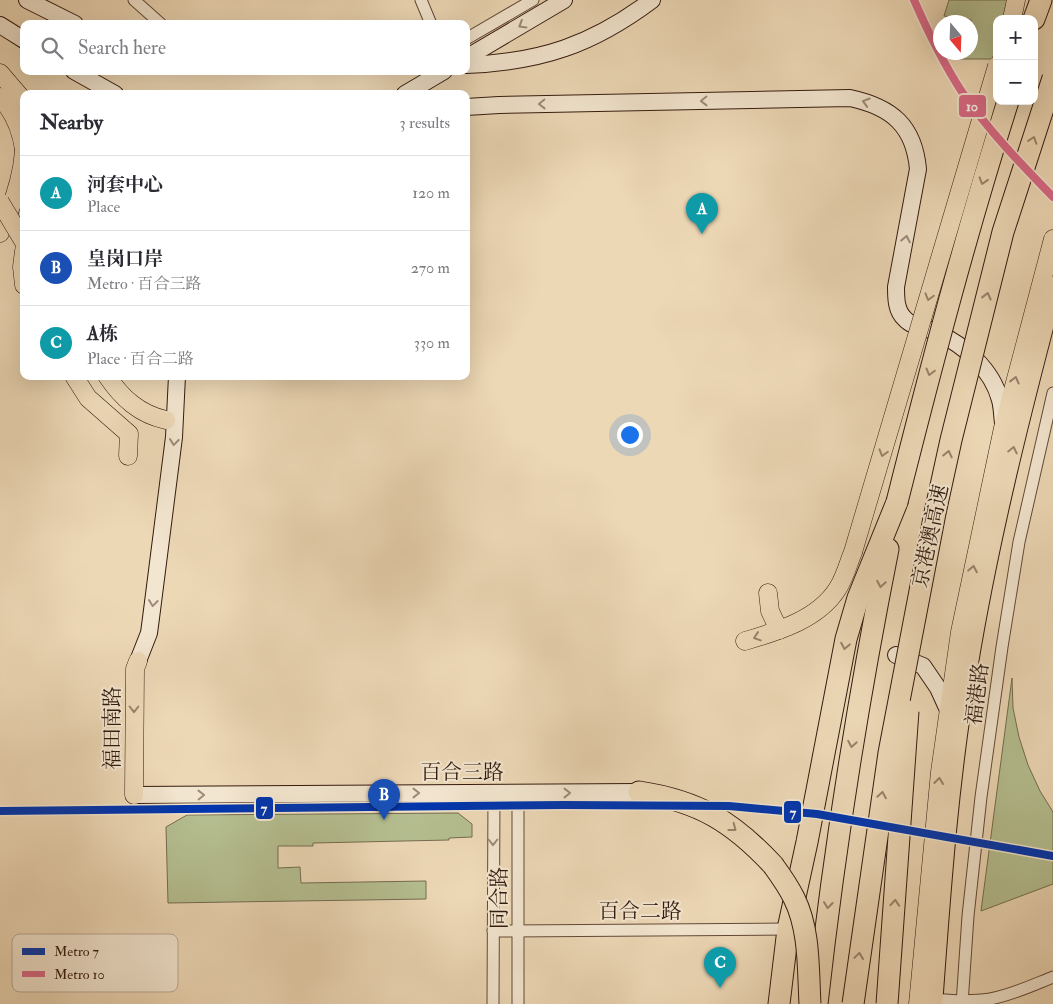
<!DOCTYPE html>
<html lang="en">
<head>
<meta charset="utf-8">
<style>
  body { margin:0; font-family:"IM FELL Double Pica","Noto Serif SC",serif; background:#f2f2f3; color:#2b2b33 }
  .controls { position:absolute; right:15px; top:15px; display:grid; overflow:hidden; border-radius:10px; box-shadow:0 5px 20px #0002 }
  .controls button { width:45px; height:45px; display:grid; place-items:center; padding:0; border:0; border-bottom:1px solid #e1e1e2; background:#fff; color:#2b2b33; font:25px sans-serif }
  .compass { position:absolute; left:933px; top:15px; width:45px; height:45px; border-radius:50%; background:#fff; box-shadow:0 5px 20px #0002; rotate:161deg }
  .you { position:absolute; left:629px; top:434px; width:18px; height:18px; margin:-12px; border:4px solid #fff; border-radius:50%; background:#1a73e8; box-shadow:0 0 0 8px #1a73e833 }
  .badge { display:grid; place-items:center; width:32px; height:32px; border-radius:50%; background:#0f766e; color:#fff; font-size:16px; font-weight:700 }
  .pin { position:absolute; translate:-50% -41px; filter:drop-shadow(0 1px 2px #0008) }
  .pin::after { content:''; position:absolute; top:26px; width:18px; height:15px; background:inherit; clip-path:polygon(0 0,100% 0,50% 100%) }
  .list { margin:0; padding:0; list-style:none }
  h2 { display:flex; justify-content:space-between; align-items:center; height:65px; margin:0; padding:0 20px; font-size:21px }
  h2 small { font-size:16px; font-weight:400; color:#7c7c81 }
  .list li { display:grid; grid-template-columns:32px 1fr auto; gap:15px; align-items:center; box-sizing:border-box; height:75px; padding:0 20px; border-top:1px solid #e1e1e2 }
  .list b { display:block; font-size:19px; white-space:nowrap }
  .list p { margin:0; font-size:16px; white-space:nowrap; color:#7c7c81 }
  .list em { font-size:16px; font-style:normal; color:#7c7c81 }
  .icon { flex:none; width:28px; height:28px; fill:none; stroke:currentColor; stroke-width:2; stroke-linecap:round; stroke-linejoin:round }
  .map { position:relative; flex:none; width:1053px; height:1004px; overflow:hidden }
  .search { position:absolute; background:#fff; box-shadow:0 5px 20px #0002; left:20px; top:20px; width:450px; height:55px; display:flex; align-items:center; gap:12px; box-sizing:border-box; padding:0 18px; border-radius:10px; color:#7c7c81; font-size:19px }
  .panel { position:absolute; background:#fff; box-shadow:0 5px 20px #0002; left:20px; top:90px; width:450px; height:290px; border-radius:10px }
  .map>svg:first-child { display:block }
</style>
</head>
<body>
<div class="map">
<svg width="1053" height="1004" viewBox="0 0 1053 1004">
  <rect width="100%" height="100%" fill="#edd8b6"/>
  <filter id="stains"><feTurbulence type="fractalNoise" baseFrequency=".004" numOctaves="4"/><feColorMatrix values="0 0 0 0 .2 0 0 0 0 .09 0 0 0 0 .02 0 0 0 .5 -.17"/></filter>
  <radialGradient id="worn" r=".72"><stop offset=".6" stop-color="#630" stop-opacity="0"/><stop offset="1" stop-color="#630" stop-opacity=".3"/></radialGradient>
  <g fill="#b5bf91" stroke="#746c50">
    <path d="M949 0H1016L1008 19H997V46L992 59H959L961 53 970 52 971 20 944 16Z"/>
    <path d="M1012 678 1013 708 1019 737 1028 765 1040 791 1053 812V884L981 911Z"/>
    <path d="M458 813 472 824V837L449 838V840L313 843V846H278V868L300 867 301 883 426 881V899L168 903 166 827 187 815Z"/>
  </g>
  <g fill="none" stroke-linecap="round" stroke-linejoin="round">
    <defs>
      <g id="street">
        <path d="M134 0 161 24"/>
        <path d="M421 0 431 24"/>
        <path d="M466 39 533 0"/>
        <path d="M493 931 788 929"/>
        <path d="M932 999C952 1001 971 1002 990 999 1012 995 1033 985 1053 977"/>
        <path d="M493 1004 494 793"/>
        <path d="M518 1004V793"/>
        <path d="M962 1004 968 916 981 797 1002 647 1019 542 1053 393"/>
      </g>
      <g id="secondary">
        <path d="M27 0 75 24"/>
        <path d="M0 25 24 40"/>
        <path d="M466 58 564 0"/>
        <path d="M466 65C541 62 592 45 652 0"/>
        <path d="M74 71 115 94"/>
        <path d="M405 94 444 71"/>
        <path d="M466 107 499 105 850 98C892 107 914 126 918 169L896 287C896 298 896 311 905 319 912 327 927 328 936 332 964 345 992 369 1000 400 1002 407 1002 416 1003 423"/>
        <path d="M896 655 923 666 938 688 948 710"/>
        <path d="M138 661 149 633 151 618 174 437 177 376"/>
        <path d="M134 795 639 792"/>
      </g>
      <g id="primary">
        <path d="M1012 19 1016 0"/>
        <path d="M0 73 24 101"/>
        <path d="M0 97C14 112 21 129 24 149"/>
        <path d="M0 233C12 207 22 180 24 151"/>
        <path d="M24 251 22 267 24 285"/>
        <path d="M74 376 88 398 129 434 128 456"/>
        <path d="M107 376C122 398 139 414 166 420"/>
        <path d="M768 593 770 611 779 630"/>
        <path d="M745 641C779 631 819 619 838 588 845 577 848 564 853 552"/>
        <path d="M134 795 135 669 138 661"/>
        <path d="M918 1004 940 772 960 632 1003 428 1053 239"/>
      </g>
      <g id="highway">
        <path d="M1034 19 1041 0"/>
        <path d="M639 792C699 801 733 822 773 865"/>
        <path d="M932 999C940 888 948 776 967 666 988 538 1020 412 1053 287"/>
        <path d="M779 1004 788 929 807 842 846 639 858 598 897 502"/>
        <path d="M817 1004C834 851 858 700 888 549"/>
      </g>
    </defs>
    <use href="#street" stroke="#624a38" stroke-width="13"/>
    <use href="#secondary" stroke="#331a0e" stroke-width="18"/>
    <use href="#primary" stroke="#331a0e" stroke-width="19"/>
    <use href="#highway" stroke="#331a0e" stroke-width="23"/>
    <use href="#street" stroke="#f3e6d0" stroke-width="11"/>
    <use href="#secondary" stroke="#f3e6d0" stroke-width="16"/>
    <use href="#primary" stroke="#edd8b6" stroke-width="18"/>
    <use href="#highway" stroke="#edd8b6" stroke-width="21"/>
    <defs>
      <g id="primary-bridge">
        <path d="M0 202 24 242"/>
        <path d="M853 552 997 66"/>
      </g>
      <g id="highway-bridge">
        <path d="M897 502C931 367 966 233 1008 101"/>
        <path d="M773 865C781 876 788 886 794 898 810 930 808 969 810 1004"/>
        <path d="M853 1004 889 753 935 513 951 440 1003 232 1053 78"/>
        <path d="M887 1004 908 711"/>
      </g>
    </defs>
    <use href="#primary-bridge" stroke="#331a0e" stroke-width="19" stroke-linecap="butt"/>
    <use href="#highway-bridge" stroke="#331a0e" stroke-width="23" stroke-linecap="butt"/>
    <use href="#primary-bridge" stroke="#edd8b6" stroke-width="18"/>
    <use href="#highway-bridge" stroke="#edd8b6" stroke-width="21"/>
    <defs>
      <path id="metro-1" d="M0 811 564 805 729 806 817 814 1053 856"/>
      <path id="metro-2" d="M914 0C928 32 943 63 962 92 988 130 1021 164 1053 197"/>
    </defs>
    <use href="#metro-1" stroke="#f3e6d0" stroke-width="11"/>
    <use href="#metro-2" stroke="#f3e6d0" stroke-width="11"/>
    <use href="#metro-1" stroke="#0035ad" stroke-width="8"/>
    <use href="#metro-2" stroke="#da6988" stroke-width="8"/>
  </g>
  <defs><path id="oneway-chevron" d="M-2-3.5L2.5 0L-2 3.5" fill="none" stroke-width="1.6" stroke-linecap="round" stroke-linejoin="round" transform="scale(1.25)"/></defs>
  <g stroke="#9d8a79">
    <use href="#oneway-chevron" transform="translate(522 25) rotate(149)"/>
    <use href="#oneway-chevron" transform="translate(704 101) rotate(179)"/>
    <use href="#oneway-chevron" transform="translate(866 102) rotate(-163)"/>
    <use href="#oneway-chevron" transform="translate(542 104) rotate(179)"/>
    <use href="#oneway-chevron" transform="translate(906 239) rotate(-79)"/>
    <use href="#oneway-chevron" transform="translate(174 442) rotate(97)"/>
    <use href="#oneway-chevron" transform="translate(153 603) rotate(97)"/>
    <use href="#oneway-chevron" transform="translate(416 793)"/>
    <use href="#oneway-chevron" transform="translate(567 793)"/>
    <use href="#oneway-chevron" transform="translate(201 795) rotate(-1)"/>
    <use href="#oneway-chevron" transform="translate(493 842) rotate(90)"/>
  </g>
  <g stroke="#99826a">
    <use href="#oneway-chevron" transform="translate(1033 140) rotate(-72)"/>
    <use href="#oneway-chevron" transform="translate(983 181) rotate(107)"/>
    <use href="#oneway-chevron" transform="translate(987 296) rotate(-76)"/>
    <use href="#oneway-chevron" transform="translate(929 297) rotate(106)"/>
    <use href="#oneway-chevron" transform="translate(930 372) rotate(105)"/>
    <use href="#oneway-chevron" transform="translate(1015 380) rotate(-76)"/>
    <use href="#oneway-chevron" transform="translate(1013 450) rotate(-77)"/>
    <use href="#oneway-chevron" transform="translate(883 453) rotate(106)"/>
    <use href="#oneway-chevron" transform="translate(948 454) rotate(-78)"/>
    <use href="#oneway-chevron" transform="translate(973 569) rotate(-79)"/>
    <use href="#oneway-chevron" transform="translate(881 584) rotate(100)"/>
    <use href="#oneway-chevron" transform="translate(757 637) rotate(162)"/>
    <use href="#oneway-chevron" transform="translate(845 646) rotate(101)"/>
    <use href="#oneway-chevron" transform="translate(134 709) rotate(90)"/>
    <use href="#oneway-chevron" transform="translate(852 744) rotate(100)"/>
    <use href="#oneway-chevron" transform="translate(939 781) rotate(-84)"/>
    <use href="#oneway-chevron" transform="translate(882 795) rotate(-81)"/>
    <use href="#oneway-chevron" transform="translate(733 828) rotate(37)"/>
    <use href="#oneway-chevron" transform="translate(895 903) rotate(-86)"/>
    <use href="#oneway-chevron" transform="translate(828 905) rotate(97)"/>
    <use href="#oneway-chevron" transform="translate(859 956) rotate(-82)"/>
  </g>
  <g text-anchor="middle" stroke-width="4" stroke-linejoin="round" paint-order="stroke">
    <g font-size="21" fill="#331a0e" stroke="#f3e6d0">
      <text transform="translate(930 536) rotate(-78)" y="7">京港澳高速</text>
      <text transform="translate(977 694) rotate(-83)" y="7">福港路</text>
      <text transform="translate(112 728) rotate(-90)" y="7">福田南路</text>
      <text x="462" y="779">百合三路</text>
      <text transform="translate(499 898) rotate(-90)" y="7">同合路</text>
      <text x="640" y="918">百合二路</text>
    </g>
  </g>
  <rect x="12" y="934" width="166" height="58" rx="8" fill="#f3e6d0" stroke="#b9a996" stroke-width="1"/>
  <rect x="22" y="948" width="23" height="7" fill="#0035ad"/>
  <rect x="22" y="971" width="23" height="6" fill="#da6988"/>
  <g font-size="14" fill="#331a0e">
    <text x="54" y="956">Metro 7</text>
    <text x="54" y="979">Metro 10</text>
  </g>
  <g stroke="#f3e6d0" stroke-width="2">
    <rect x="958" y="94" width="29" height="24" rx="5" fill="#da6988"/>
    <rect x="255" y="796" width="19" height="24" rx="5" fill="#0035ad"/>
    <rect x="783" y="800" width="19" height="24" rx="5" fill="#0035ad"/>
  </g>
  <g font-size="14" text-anchor="middle" font-weight="bold" fill="#fff">
    <text x="972" y="111">10</text>
    <text x="264" y="813">7</text>
    <text x="793" y="817">7</text>
  </g>
  <rect width="100%" height="100%" filter="url(#stains)"/>
  <rect width="100%" height="100%" fill="url(#worn)"/>
</svg>
<div class="controls">
<button>+</button>
<button>−</button>
</div>
<svg class="compass" viewBox="-18 -18 36 36"><path d="M0-13l5 13h-10z" fill="#e53935"/><path d="M0 13l5-13h-10z" fill="#7c7c81"/></svg>
<div class="you"></div>
<div class="pin badge" style="left:702px;top:234px;background:#0f9aa8">A</div>
<div class="pin badge" style="left:384px;top:820px;background:#1a4fb4">B</div>
<div class="pin badge" style="left:720px;top:988px;background:#0f9aa8">C</div>
<div class="search"><svg class="icon" aria-label="search" viewBox="0 0 24 24"><circle cx="10" cy="10" r="6"/><path d="M15 15l6 6"/></svg>Search here</div>
<section class="panel">
<h2>Nearby<small>3 results</small></h2>
<ul class="list">
<li><span class="badge" style="background:#0f9aa8">A</span><div><b>河套中心</b><p>Place</p></div><em>120 m</em></li>
<li><span class="badge" style="background:#1a4fb4">B</span><div><b>皇岗口岸</b><p>Metro · 百合三路</p></div><em>270 m</em></li>
<li><span class="badge" style="background:#0f9aa8">C</span><div><b>A栋</b><p>Place · 百合二路</p></div><em>330 m</em></li>
</ul>
</section>
</div>
</body>
</html>
